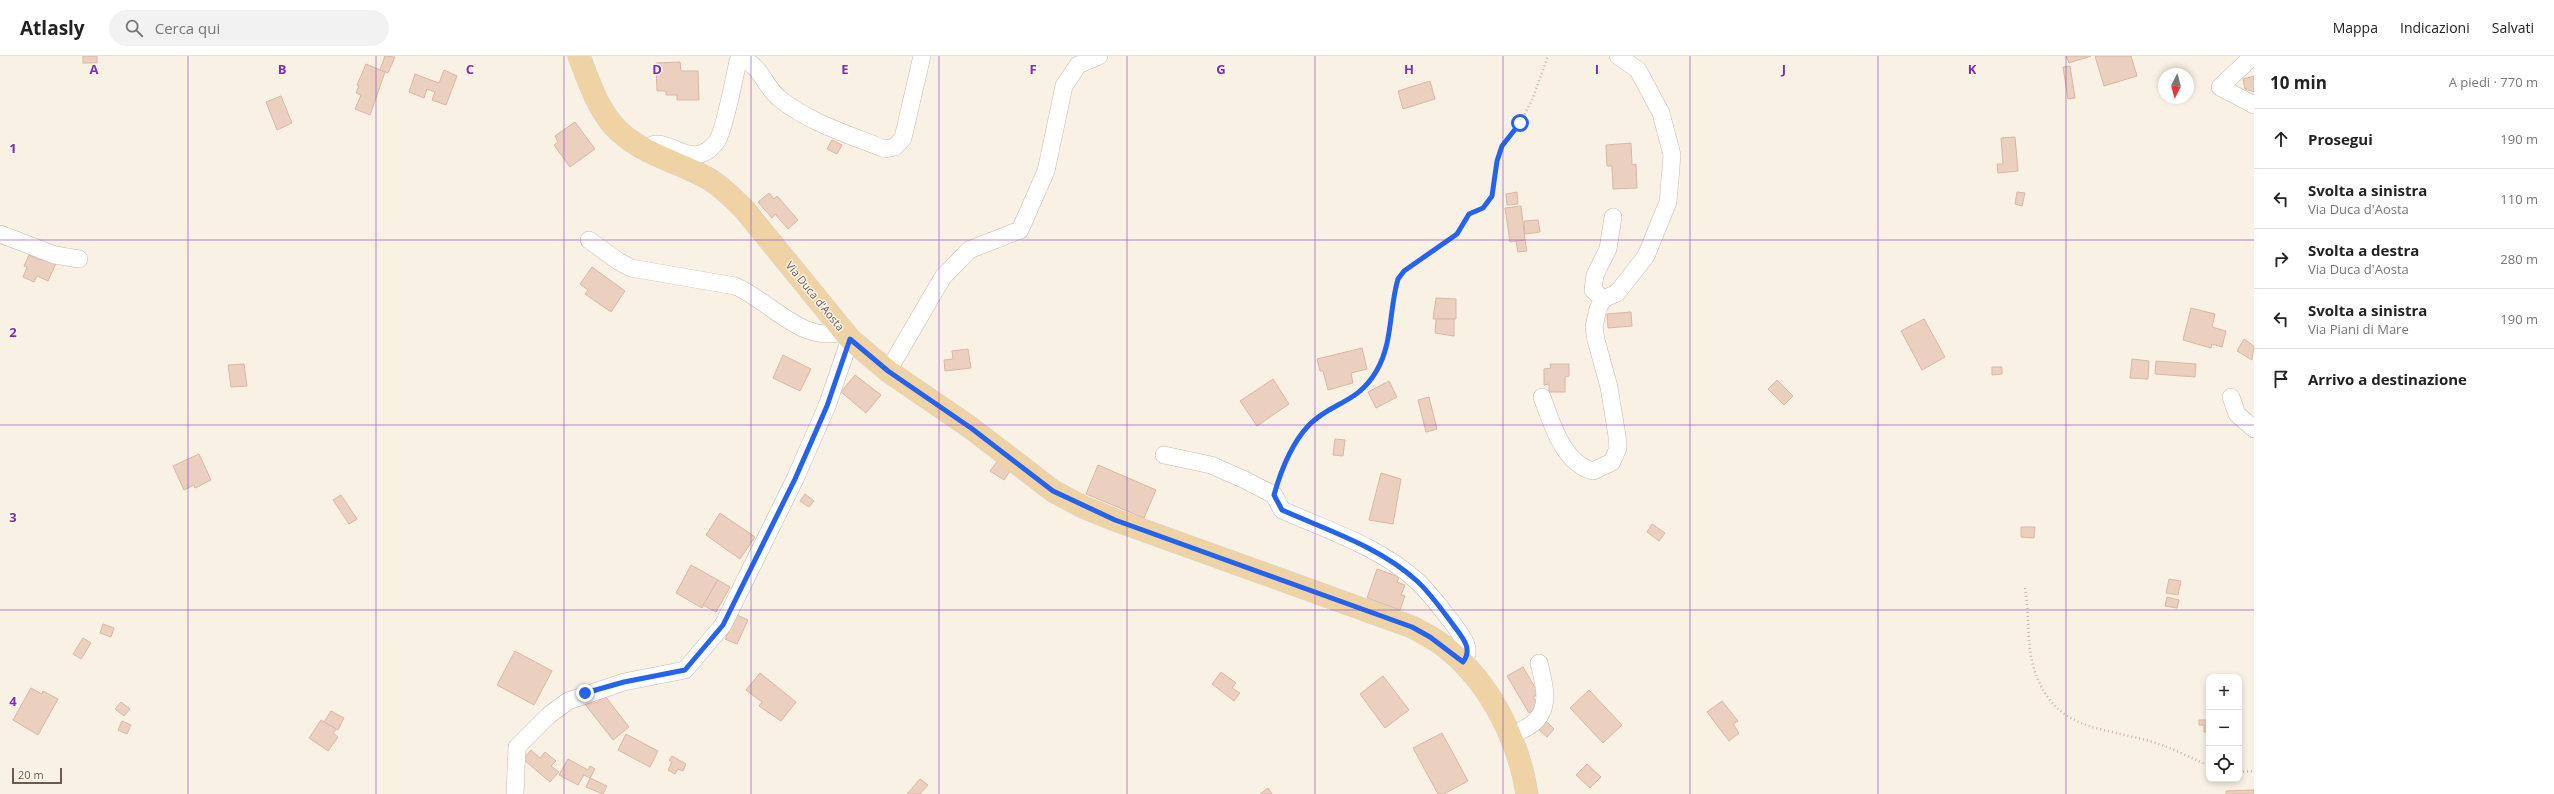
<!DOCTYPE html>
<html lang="it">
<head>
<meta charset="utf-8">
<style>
  body { margin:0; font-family:"Open Sans",sans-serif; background:#f2f2f2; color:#222 }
  .controls { position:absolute; right:12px; bottom:12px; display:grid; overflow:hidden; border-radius:8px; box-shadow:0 2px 6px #0003 }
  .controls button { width:36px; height:36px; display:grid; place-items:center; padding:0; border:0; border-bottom:1px solid #e0e0e0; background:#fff; color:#222; font:20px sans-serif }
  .compass { position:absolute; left:2158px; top:12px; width:36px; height:36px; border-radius:50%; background:#fff; box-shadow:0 2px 6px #0003; rotate:186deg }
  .scale { position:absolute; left:12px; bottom:10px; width:50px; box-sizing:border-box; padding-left:4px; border:2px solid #6e594d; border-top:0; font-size:11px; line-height:14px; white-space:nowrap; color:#6e594d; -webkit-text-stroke:3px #fcf5ea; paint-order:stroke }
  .stop { position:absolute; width:12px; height:12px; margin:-9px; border:3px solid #2563eb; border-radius:50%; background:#fff }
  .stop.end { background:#2563eb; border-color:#fff; box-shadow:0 1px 4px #0008 }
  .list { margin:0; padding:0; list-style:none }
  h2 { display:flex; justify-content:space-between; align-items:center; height:52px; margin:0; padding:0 16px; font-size:17px }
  h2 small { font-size:13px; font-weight:400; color:#767676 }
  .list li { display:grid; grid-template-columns:26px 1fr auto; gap:12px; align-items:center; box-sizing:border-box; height:60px; padding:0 16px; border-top:1px solid #e0e0e0 }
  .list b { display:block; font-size:15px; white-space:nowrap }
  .list p { margin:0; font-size:13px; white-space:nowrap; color:#767676 }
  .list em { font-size:13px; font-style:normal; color:#767676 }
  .icon { flex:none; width:22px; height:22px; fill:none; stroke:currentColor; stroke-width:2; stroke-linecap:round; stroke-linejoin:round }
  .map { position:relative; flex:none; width:2254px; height:738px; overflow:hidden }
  header { display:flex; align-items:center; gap:24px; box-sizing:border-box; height:56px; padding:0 20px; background:#fff; border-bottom:1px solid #e0e0e0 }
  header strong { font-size:19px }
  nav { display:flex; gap:22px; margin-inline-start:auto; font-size:14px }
  .search { width:280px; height:36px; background:#f2f2f2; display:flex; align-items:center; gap:10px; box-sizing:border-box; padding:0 14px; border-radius:22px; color:#767676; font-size:15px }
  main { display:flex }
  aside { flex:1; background:#fff }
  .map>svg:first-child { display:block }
</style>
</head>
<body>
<header>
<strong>Atlasly</strong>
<div class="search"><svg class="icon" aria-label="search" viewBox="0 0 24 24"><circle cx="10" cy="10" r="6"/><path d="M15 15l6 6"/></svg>Cerca qui</div>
<nav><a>Mappa</a><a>Indicazioni</a><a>Salvati</a></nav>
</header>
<main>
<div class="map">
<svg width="2254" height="738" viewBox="0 0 2254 738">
  <rect width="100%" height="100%" fill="#f9f1e4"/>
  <g fill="#ebd0c0" stroke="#dbb7a2">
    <rect x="83" y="0" width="14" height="7"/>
    <path d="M385 0 395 1 388 17 380 14Z"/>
    <path d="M2066 0H2091L2069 7Z"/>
    <path d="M2095 0H2131L2137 20 2104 30Z"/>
    <path d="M680 6 681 15H698L699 44H677V39H666V35H657L656 7Z"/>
    <path d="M366 8 385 16 370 59 355 53 361 39 356 37 359 30 357 29Z"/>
    <path d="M2070 10 2075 42 2068 43 2063 11Z"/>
    <path d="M444 14 457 20 446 49 432 44 435 36 427 33 424 42 409 36 415 18 439 27Z"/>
    <path d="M2254 20V36L2245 33 2243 23Z"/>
    <path d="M1430 25 1435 43 1403 53 1398 35Z"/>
    <path d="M281 40 292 67 277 74 266 46Z"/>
    <path d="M575 66 595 93 570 111 554 89 558 86 555 80Z"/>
    <path d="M2015 81 2018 115 1998 117 1997 108H2003L2001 82Z"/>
    <path d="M832 84 842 89 837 98 827 93Z"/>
    <path d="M1631 87 1632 109 1636 108 1637 132 1613 133 1612 110H1607L1606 89Z"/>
    <path d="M1517 136 1518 148 1507 149 1506 138Z"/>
    <path d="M2017 136 2025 137 2022 150 2015 148Z"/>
    <path d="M769 137 774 143 777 140 798 164 788 173 775 158 772 162 758 146Z"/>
    <path d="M1521 150 1525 184 1510 186 1505 152Z"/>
    <path d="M1538 164 1540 176 1525 178 1524 165Z"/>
    <path d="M1525 184 1527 195 1518 196 1516 185Z"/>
    <path d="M29 199 40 204 42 199 57 205 48 225 37 220 34 226 23 221 27 211 24 210Z"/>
    <path d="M592 211 625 235 611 256 585 238 588 234 580 228Z"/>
    <path d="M1436 242 1456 243V263H1433Z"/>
    <path d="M2191 252 2215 258 2212 271 2226 275 2222 291 2212 288 2211 292 2183 284Z"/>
    <path d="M1631 256 1632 270 1608 272 1607 258Z"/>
    <path d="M1436 263H1454V280L1435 277Z"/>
    <path d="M1924 263 1945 301 1922 314 1901 275Z"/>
    <path d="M2244 283 2254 290 2252 304 2237 295Z"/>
    <path d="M1362 292 1367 313 1351 317 1353 327 1328 334 1323 315H1320L1317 303Z"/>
    <path d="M968 293 971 312 945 315 944 304 953 303 952 295Z"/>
    <path d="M783 299 811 313 800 335 773 322Z"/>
    <path d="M2132 303 2149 305 2148 323 2130 322Z"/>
    <path d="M2156 305 2196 308 2195 321 2155 318Z"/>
    <path d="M244 308 247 330 231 331 228 309Z"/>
    <path d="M1550 308H1569V320L1565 321V336H1549V328L1544 329V313L1551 312Z"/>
    <path d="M1992 311H2002V318L1992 319Z"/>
    <path d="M855 319 881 339 866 357 841 336Z"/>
    <path d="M1273 323 1289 348 1257 370 1240 345Z"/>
    <path d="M1777 324 1793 340 1784 349 1768 333Z"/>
    <path d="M1389 325 1397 341 1376 352 1368 336Z"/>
    <path d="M1429 341 1437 373 1426 376 1418 344Z"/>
    <path d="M1335 383 1345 384 1343 400 1333 399Z"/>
    <path d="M199 398 211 424 195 432 194 429 184 434 173 410Z"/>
    <path d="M997 406 1010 415 1004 424 990 415Z"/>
    <path d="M1098 409 1156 434 1144 462 1086 438Z"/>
    <path d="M1381 417 1401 423 1393 468 1369 464Z"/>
    <path d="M805 438 814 445 809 451 800 445Z"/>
    <path d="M341 439 357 463 349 468 333 444Z"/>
    <path d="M720 457 755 481 740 503 706 479Z"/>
    <path d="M1652 468 1665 477 1659 485 1647 476Z"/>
    <path d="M2021 471H2035L2034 482 2021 481Z"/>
    <path d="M691 509 718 524 702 552 676 537Z"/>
    <path d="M1377 513 1399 521 1397 526 1405 529 1401 539 1405 540 1400 554 1367 542Z"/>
    <path d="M2169 523 2181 525 2178 539 2166 537Z"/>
    <path d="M718 524 730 531 716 556 703 549Z"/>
    <path d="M2167 541 2179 544 2177 552 2165 550Z"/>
    <path d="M737 559 748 564 737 588 725 583Z"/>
    <path d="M103 568 114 572 111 581 100 577Z"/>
    <path d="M83 582 91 587 81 603 73 598Z"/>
    <path d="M515 595 552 615 534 649 497 629Z"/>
    <path d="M1523 611 1539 638 1533 641 1539 651 1529 657 1507 620Z"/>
    <path d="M1221 616 1236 627 1232 632 1240 637 1234 645 1212 628Z"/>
    <path d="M760 617 796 646 781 665 759 650 762 646 746 634Z"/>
    <path d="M1383 620 1409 654 1385 672 1360 638Z"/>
    <path d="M31 632 42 638 43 635 58 643 38 679 13 664Z"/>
    <path d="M1589 634 1622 669 1603 687 1570 652Z"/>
    <path d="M605 640 629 671 613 684 585 648 592 642 596 647Z"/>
    <path d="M1722 645 1738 665 1733 668 1739 677 1729 685 1707 656Z"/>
    <path d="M121 646 130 653 124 660 115 653Z"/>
    <path d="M331 655 344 662 338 674 324 666Z"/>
    <path d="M321 664 336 673 333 677 338 681 328 695 309 682Z"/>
    <path d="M2199 664H2209V676H2204V669H2199Z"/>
    <path d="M122 665 131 669 127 678 118 674Z"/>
    <path d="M1546 665 1554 673 1547 681 1539 674Z"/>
    <path d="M1442 677 1468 725 1444 738H1438L1413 692Z"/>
    <path d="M626 678 658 695 650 711 618 694Z"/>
    <path d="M531 694 540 702 545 696 556 705 551 710 559 716 550 726 523 703Z"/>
    <path d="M672 700 686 708 683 715 678 713 675 718 668 714 672 706 669 704Z"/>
    <path d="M568 703 588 714 590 710 595 713 590 722 584 719 578 729 559 719Z"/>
    <path d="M1587 708 1601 721 1590 732 1576 719Z"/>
    <path d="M590 722 607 730 603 738 586 731Z"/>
    <path d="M920 723 928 729 920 738H907Z"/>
    <path d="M1268 732 1272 738H1260Z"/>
    <path d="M2254 734V738H2226V735Z"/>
  </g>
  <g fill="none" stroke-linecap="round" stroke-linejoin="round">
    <defs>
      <g id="minor">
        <path d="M2253 0 2220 31 2254 49"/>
        <path d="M646 94C664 72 691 121 717 85 724 76 735 19 738 5L744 3C763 14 765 31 780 43 810 67 850 79 885 93L895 91 903 82 922 0"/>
        <path d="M0 178 55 199 79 203"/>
        <path d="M589 184 618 205 631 212 735 230C769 244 804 290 843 275"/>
        <path d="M1603 243 1593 234 1595 219 1608 193 1613 161"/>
        <path d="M888 315 943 221 969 194 1020 174 1046 115 1064 30 1078 9 1099 0"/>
        <path d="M1542 341C1552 368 1563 407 1593 415L1612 406 1618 392 1617 380 1609 331 1596 284 1594 271 1598 253 1603 243 1617 237 1646 200 1668 146 1672 99 1661 57 1638 14 1618 0"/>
        <path d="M2231 341 2237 358 2254 373"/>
        <path d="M1164 399 1211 409 1245 424 1274 439 1282 454C1327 474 1380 491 1417 525 1431 538 1442 554 1454 569 1463 582 1473 593 1463 606"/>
        <path d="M1510 679C1517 676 1526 673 1532 668 1552 653 1544 627 1539 607"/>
        <path d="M515 738 517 691 548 660 568 645 624 626 685 614 723 569 795 423 827 350 850 283"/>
      </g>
      <path id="major" d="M579 0C588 24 596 48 612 68 638 98 676 104 709 123 722 131 733 142 744 153L850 283 888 315 971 372 1053 435 1083 451 1115 464 1412 571C1425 578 1439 585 1450 595 1491 629 1519 686 1527 738"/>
    </defs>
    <use href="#minor" stroke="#c8b9ac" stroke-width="18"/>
    <use href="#major" stroke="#d6d1cd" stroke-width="23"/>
    <g stroke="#cfb4a3" stroke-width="2.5" stroke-dasharray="1 3" stroke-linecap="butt">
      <path d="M1279 423 1295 388 1309 368 1361 337 1377 315 1387 292 1395 233 1404 215 1457 178 1469 158 1483 152 1492 141 1497 105 1502 90 1520 67 1532 44 1548 0"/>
      <path d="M2025 532C2030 559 2026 586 2034 613 2055 677 2102 670 2156 687 2174 693 2192 702 2209 710"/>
      <path d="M2239 716 2254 715"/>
    </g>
    <use href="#minor" stroke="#fff" stroke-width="17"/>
    <use href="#major" stroke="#f0d3a5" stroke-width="22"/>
  </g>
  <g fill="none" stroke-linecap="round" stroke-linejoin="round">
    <path stroke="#2563eb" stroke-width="5" d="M585 637 624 626 685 614 723 569 795 423 827 350 850 283 888 315 971 372 1053 435 1115 464 1412 571 1430 581 1463 606C1473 593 1463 582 1454 570 1442 554 1431 538 1417 525 1380 491 1327 474 1282 454L1274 439C1281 414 1291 388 1309 369 1331 346 1358 348 1377 314 1393 286 1389 253 1398 223L1404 215 1457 178 1469 158 1483 152 1492 140 1497 105 1502 90 1520 67"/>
  </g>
  <path fill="none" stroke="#7b2cbf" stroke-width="1" stroke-opacity="0.55" d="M188 0V738M376 0V738M564 0V738M751 0V738M939 0V738M1127 0V738M1315 0V738M1503 0V738M1690 0V738M1878 0V738M2066 0V738M0 184H2254M0 369H2254M0 554H2254"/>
  <g text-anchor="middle" stroke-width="3" stroke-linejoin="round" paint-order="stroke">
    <g font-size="11" fill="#6e594d" stroke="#fcf5ea">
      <text transform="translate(815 240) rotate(51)" y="4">Via Duca d'Aosta</text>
    </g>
  </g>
  <g font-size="13" text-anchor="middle" font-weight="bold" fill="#7b2cbf" stroke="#fcf5ea" stroke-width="3" stroke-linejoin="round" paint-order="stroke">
    <text x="94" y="18">A</text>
    <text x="282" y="18">B</text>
    <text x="470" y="18">C</text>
    <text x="657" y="18">D</text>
    <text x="845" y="18">E</text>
    <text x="1033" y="18">F</text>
    <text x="1221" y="18">G</text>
    <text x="1409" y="18">H</text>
    <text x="1597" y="18">I</text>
    <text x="1784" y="18">J</text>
    <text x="1972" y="18">K</text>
    <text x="13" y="97">1</text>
    <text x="13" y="281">2</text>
    <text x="13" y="466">3</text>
    <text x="13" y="650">4</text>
  </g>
</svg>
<div class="controls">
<button>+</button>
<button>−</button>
<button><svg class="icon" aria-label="locate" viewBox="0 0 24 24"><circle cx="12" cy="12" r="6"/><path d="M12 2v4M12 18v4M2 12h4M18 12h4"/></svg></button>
</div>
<svg class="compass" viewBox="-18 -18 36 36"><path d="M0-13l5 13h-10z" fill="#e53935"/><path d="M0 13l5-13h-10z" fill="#767676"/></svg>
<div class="scale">20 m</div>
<div class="stop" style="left:1520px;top:67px"></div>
<div class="stop end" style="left:585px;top:637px"></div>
</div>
<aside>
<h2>10 min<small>A piedi · 770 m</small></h2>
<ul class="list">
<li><svg class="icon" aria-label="ahead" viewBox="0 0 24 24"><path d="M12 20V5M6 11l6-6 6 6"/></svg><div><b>Prosegui</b></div><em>190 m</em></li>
<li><svg class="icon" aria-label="left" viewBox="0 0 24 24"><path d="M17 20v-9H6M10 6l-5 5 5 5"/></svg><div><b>Svolta a sinistra</b><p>Via Duca d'Aosta</p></div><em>110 m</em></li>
<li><svg class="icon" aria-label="right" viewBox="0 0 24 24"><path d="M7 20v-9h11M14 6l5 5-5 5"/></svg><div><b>Svolta a destra</b><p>Via Duca d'Aosta</p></div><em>280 m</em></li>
<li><svg class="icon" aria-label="left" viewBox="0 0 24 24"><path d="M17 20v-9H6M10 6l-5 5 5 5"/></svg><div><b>Svolta a sinistra</b><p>Via Piani di Mare</p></div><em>190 m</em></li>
<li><svg class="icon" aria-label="arrive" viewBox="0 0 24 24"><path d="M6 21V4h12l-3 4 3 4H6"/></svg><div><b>Arrivo a destinazione</b></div></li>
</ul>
</aside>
</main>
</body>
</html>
